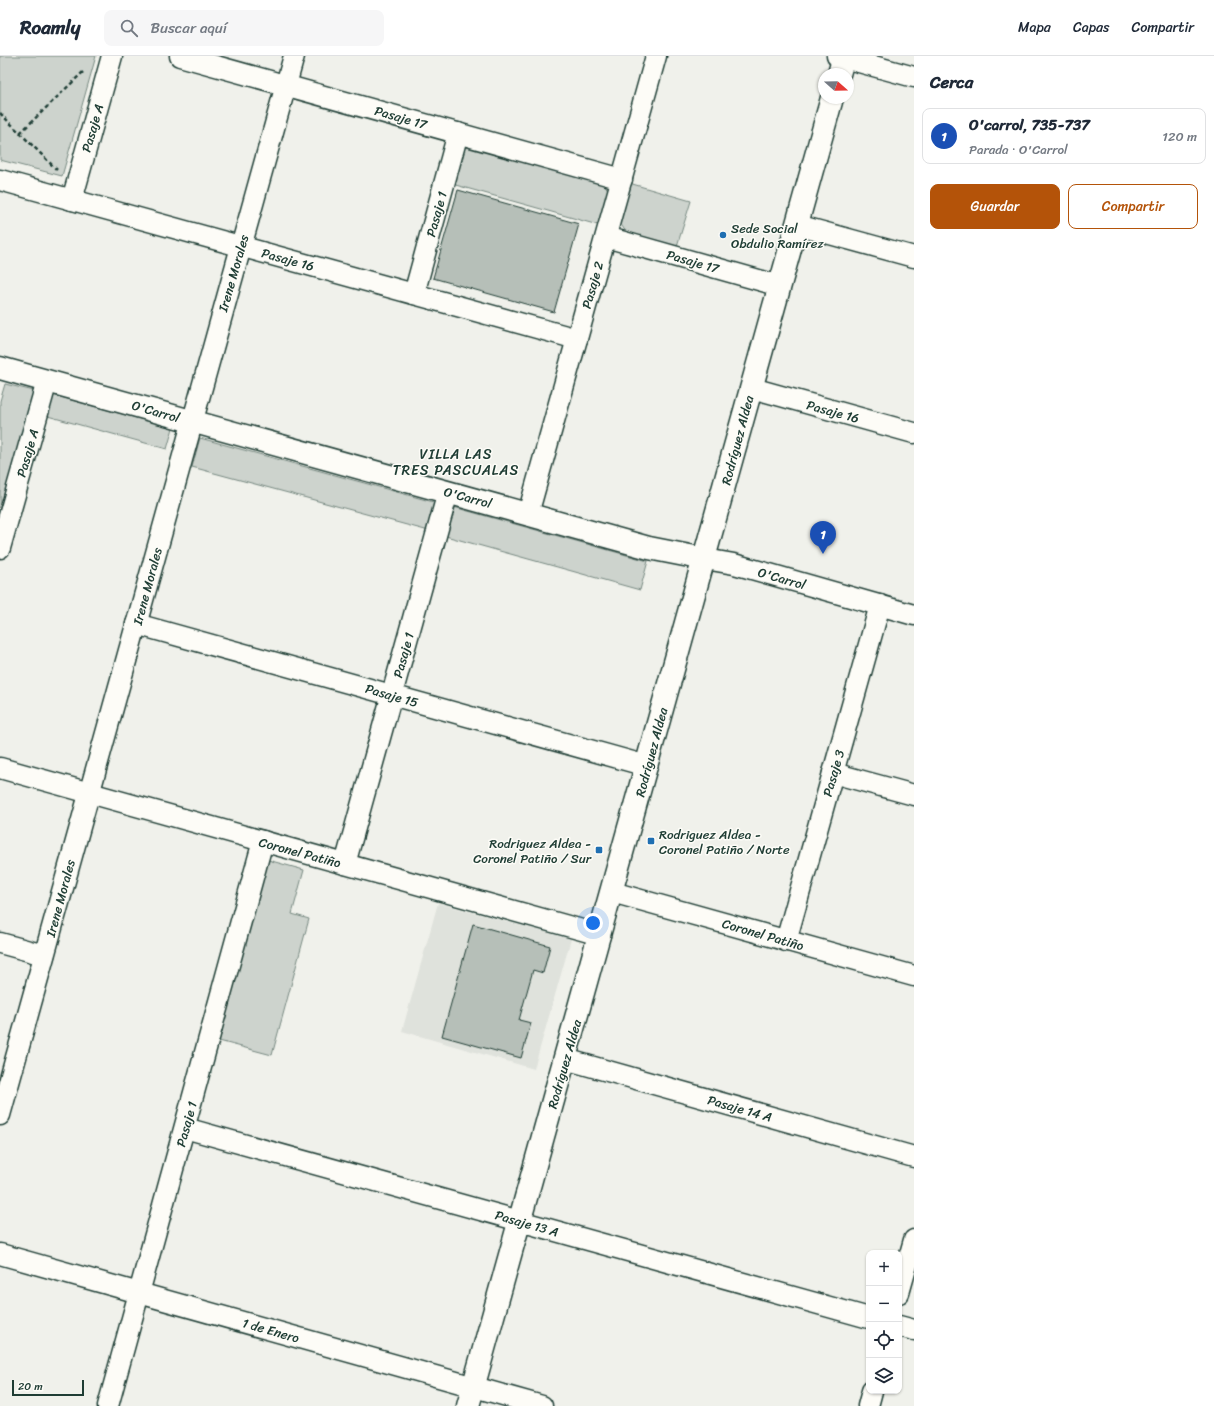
<!DOCTYPE html>
<html lang="es">
<head>
<meta charset="utf-8">
<style>
  body { margin:0; font-family:Sriracha,sans-serif; background:#f6f6f7; color:#1f2937 }
  .controls { position:absolute; right:12px; bottom:12px; display:grid; overflow:hidden; border-radius:8px; box-shadow:0 1px 3px #0004 }
  .controls button { width:36px; height:36px; display:grid; place-items:center; padding:0; border:0; border-bottom:1px solid #e0e1e3; background:#fff; color:#1f2937; font:20px sans-serif }
  .compass { position:absolute; left:818px; top:12px; width:36px; height:36px; border-radius:50%; background:#fff; box-shadow:0 1px 3px #0004; rotate:110deg }
  .scale { position:absolute; left:12px; bottom:10px; width:72px; box-sizing:border-box; padding-left:4px; border:2px solid #1f3d34; border-top:0; font-size:11px; line-height:14px; white-space:nowrap; color:#1f3d34; -webkit-text-stroke:3px #fdfcf7; paint-order:stroke }
  .you { position:absolute; left:593px; top:867px; width:14px; height:14px; margin:-10px; border:3px solid #fff; border-radius:50%; background:#1a73e8; box-shadow:0 0 0 6px #1a73e833 }
  .badge { display:grid; place-items:center; width:26px; height:26px; border-radius:50%; background:#b45309; color:#fff; font-size:13px; font-weight:700 }
  .pin { position:absolute; translate:-50% -33px; filter:drop-shadow(0 1px 2px #0008) }
  .pin::after { content:''; position:absolute; top:21px; width:14px; height:12px; background:inherit; clip-path:polygon(0 0,100% 0,50% 100%) }
  .list { margin:0; padding:0; list-style:none }
  h2 { display:flex; justify-content:space-between; align-items:center; height:52px; margin:0; padding:0 16px; font-size:17px }
  h2 small { font-size:13px; font-weight:400; color:#747a83 }
  .list li { display:grid; grid-template-columns:26px 1fr auto; gap:12px; align-items:center; box-sizing:border-box; height:56px; margin:0 8px 8px; padding:0 8px; border:1px solid #e0e1e3; border-radius:8px }
  .list b { display:block; font-size:15px; white-space:nowrap }
  .list p { margin:0; font-size:13px; white-space:nowrap; color:#747a83 }
  .list em { font-size:13px; font-style:normal; color:#747a83 }
  .actions { display:flex; gap:8px; padding:12px 16px }
  .actions a { flex:1; padding:9px 0; border:1px solid #b45309; border-radius:8px; text-align:center; font-size:14px; color:#b45309 }
  .actions .main { background:#b45309; color:#fff }
  .icon { flex:none; width:22px; height:22px; fill:none; stroke:currentColor; stroke-width:2; stroke-linecap:round; stroke-linejoin:round }
  .map { position:relative; flex:none; width:914px; height:1350px; overflow:hidden }
  header { display:flex; align-items:center; gap:24px; box-sizing:border-box; height:56px; padding:0 20px; background:#fff; border-bottom:1px solid #e0e1e3 }
  header strong { font-size:19px }
  nav { display:flex; gap:22px; margin-inline-start:auto; font-size:14px }
  .search { width:280px; height:36px; background:#f6f6f7; display:flex; align-items:center; gap:10px; box-sizing:border-box; padding:0 14px; border-radius:8px; color:#747a83; font-size:15px }
  main { display:flex }
  aside { flex:1; background:#fff }
  .map>svg:first-child { display:block }
</style>
</head>
<body>
<header>
<strong>Roamly</strong>
<div class="search"><svg class="icon" aria-label="search" viewBox="0 0 24 24"><circle cx="10" cy="10" r="6"/><path d="M15 15l6 6"/></svg>Buscar aquí</div>
<nav><a>Mapa</a><a>Capas</a><a>Compartir</a></nav>
</header>
<main>
<div class="map">
<svg width="914" height="1350" viewBox="0 0 914 1350">
  <rect width="100%" height="100%" fill="#f0f1eb"/>
  <filter id="ink" filterUnits="userSpaceOnUse"><feTurbulence type="fractalNoise" baseFrequency=".025" numOctaves="2"/><feDisplacementMap in="SourceGraphic" scale="8" xChannelSelector="R" yChannelSelector="G"/><feConvolveMatrix kernelMatrix="1 2 1 2 8 2 1 2 1" color-interpolation-filters="sRGB"/></filter>
  <g filter="url(#ink)">
    <path fill="#dfe2dc" d="M438 847 571 883 534 1013 402 975Z"/>
    <g fill="#cdd3cd" stroke="#768880">
      <path d="M0 0H96L62 120 0 104Z"/>
      <path d="M473 87 602 124 608 134 598 169 452 128 462 92Z"/>
      <path d="M629 127 691 145 677 190 626 176 618 164Z"/>
      <path d="M5 328 34 335 0 457V345Z"/>
      <path d="M50 338 173 372 167 393 44 359Z"/>
      <path d="M200 382 437 447 429 475 192 411Z"/>
      <path d="M450 450 648 505 640 534 442 479Z"/>
      <path d="M268 804 304 814 292 858 309 863 272 999 219 985Z"/>
    </g>
    <g fill="#b6bfb8" stroke="#1f3d34">
      <path d="M458 134 579 168 554 256 433 222Z"/>
      <path d="M473 868 550 890 543 917 533 914 519 964 531 967 521 1002 442 980Z"/>
    </g>
    <g fill="none" stroke-linecap="round" stroke-linejoin="round">
      <defs>
        <g id="street">
          <path d="M180 0 622 123"/>
          <path d="M837 0 914 21"/>
          <path d="M0 124 577 283"/>
          <path d="M72 144 112 0"/>
          <path d="M797 169 914 201"/>
          <path d="M606 181 780 230"/>
          <path d="M414 238 458 77"/>
          <path d="M752 332 914 377"/>
          <path d="M528 458 656 0"/>
          <path d="M0 492 47 325"/>
          <path d="M705 503 734 508 914 559"/>
          <path d="M136 568 647 710"/>
          <path d="M0 712 600 879"/>
          <path d="M833 717 914 739"/>
          <path d="M345 808 448 436"/>
          <path d="M612 836 914 920"/>
          <path d="M786 885 880 549"/>
          <path d="M0 887 44 899"/>
          <path d="M565 1003 914 1101"/>
          <path d="M0 1059 294 0"/>
          <path d="M185 1072 869 1262"/>
          <path d="M0 1198 542 1350"/>
          <path d="M899 1237 914 1184"/>
          <path d="M899 1270 914 1274"/>
          <path d="M108 1350 263 785"/>
          <path d="M868 1350 872 1335"/>
        </g>
        <g id="secondary">
          <path d="M839 18 844 0"/>
          <path d="M0 312 649 492 705 503"/>
          <path d="M468 1350 832 42"/>
        </g>
      </defs>
      <use href="#street" stroke="#1f3d34" stroke-width="23"/>
      <use href="#secondary" stroke="#1f3d34" stroke-width="25"/>
      <g stroke="#1f3d34" stroke-width="2.5" stroke-dasharray="4 3" stroke-linecap="butt">
        <path d="M0 57 57 114"/>
        <path d="M20 77 83 16"/>
      </g>
      <use href="#street" stroke="#fdfcf7" stroke-width="20"/>
      <use href="#secondary" stroke="#fdfcf7" stroke-width="22"/>
    </g>
  </g>
  <g fill="#1f6fb2" stroke="#fdfcf7" stroke-width="1.5">
    <circle cx="723" cy="179" r="4"/>
    <rect x="647" y="781" width="8" height="8" rx="2"/>
    <rect x="595" y="790" width="8" height="8" rx="2"/>
  </g>
  <g text-anchor="middle" stroke-width="3" stroke-linejoin="round" paint-order="stroke">
    <g font-size="13" fill="#1f3d34" stroke="#fdfcf7">
      <text transform="translate(401 61) rotate(16)" y="5">Pasaje 17</text>
      <text transform="translate(92 72) rotate(-74)" y="5">Pasaje A</text>
      <text transform="translate(436 158) rotate(-75)" y="5">Pasaje 1</text>
      <text transform="translate(288 203) rotate(15)" y="5">Pasaje 16</text>
      <text transform="translate(693 205) rotate(16)" y="5">Pasaje 17</text>
      <text transform="translate(233 217) rotate(-74)" y="5">Irene Morales</text>
      <text transform="translate(592 229) rotate(-74)" y="5">Pasaje 2</text>
      <text transform="translate(156 355) rotate(16)" y="5">O'Carrol</text>
      <text transform="translate(833 355) rotate(15)" y="5">Pasaje 16</text>
      <text transform="translate(737 384) rotate(-75)" y="5">Rodríguez Aldea</text>
      <text transform="translate(27 397) rotate(-74)" y="5">Pasaje A</text>
      <text transform="translate(468 441) rotate(15)" y="5">O'Carrol</text>
      <text transform="translate(782 522) rotate(16)" y="5">O'Carrol</text>
      <text transform="translate(147 530) rotate(-75)" y="5">Irene Morales</text>
      <text transform="translate(403 599) rotate(-75)" y="5">Pasaje 1</text>
      <text transform="translate(392 639) rotate(16)" y="5">Pasaje 15</text>
      <text transform="translate(651 696) rotate(-75)" y="5">Rodríguez Aldea</text>
      <text transform="translate(833 717) rotate(-74)" y="5">Pasaje 3</text>
      <text transform="translate(300 796) rotate(15)" y="5">Coronel Patiño</text>
      <text transform="translate(60 842) rotate(-75)" y="5">Irene Morales</text>
      <text transform="translate(763 878) rotate(16)" y="5">Coronel Patiño</text>
      <text transform="translate(564 1008) rotate(-74)" y="5">Rodríguez Aldea</text>
      <text transform="translate(740 1052) rotate(16)" y="5">Pasaje 14 A</text>
      <text transform="translate(186 1068) rotate(-75)" y="5">Pasaje 1</text>
      <text transform="translate(527 1167) rotate(16)" y="5">Pasaje 13 A</text>
      <text transform="translate(271 1274) rotate(16)" y="5">1 de Enero</text>
    </g>
    <g font-size="13" fill="#1f3d34" stroke="#fdfcf7" text-anchor="start">
      <text x="731" y="177">Sede Social<tspan x="731" dy="15">Obdulio Ramírez</tspan></text>
      <text x="659" y="783">Rodriguez Aldea -<tspan x="659" dy="15">Coronel Patiño / Norte</tspan></text>
      <text x="591" y="792" text-anchor="end">Rodriguez Aldea -<tspan x="591" dy="15">Coronel Patiño / Sur</tspan></text>
    </g>
    <g font-size="14" letter-spacing="1" fill="#1f3d34" stroke="#fdfcf7">
      <text x="456" y="403">VILLA LAS<tspan x="456" dy="16">TRES PASCUALAS</tspan></text>
    </g>
  </g>
</svg>
<div class="controls">
<button>+</button>
<button>−</button>
<button><svg class="icon" aria-label="locate" viewBox="0 0 24 24"><circle cx="12" cy="12" r="6"/><path d="M12 2v4M12 18v4M2 12h4M18 12h4"/></svg></button>
<button><svg class="icon" aria-label="layers" viewBox="0 0 24 24"><path d="M12 4l9 5-9 5-9-5zM3 14l9 5 9-5"/></svg></button>
</div>
<svg class="compass" viewBox="-18 -18 36 36"><path d="M0-13l5 13h-10z" fill="#e53935"/><path d="M0 13l5-13h-10z" fill="#747a83"/></svg>
<div class="scale">20 m</div>
<div class="you"></div>
<div class="pin badge" style="left:823px;top:498px;background:#1a4fb4">1</div>
</div>
<aside>
<h2>Cerca<small></small></h2>
<ul class="list">
<li><span class="badge" style="background:#1a4fb4">1</span><div><b>O'carrol, 735-737</b><p>Parada · O'Carrol</p></div><em>120 m</em></li>
</ul>
<div class="actions"><a class="main">Guardar</a><a>Compartir</a></div>
</aside>
</main>
</body>
</html>
